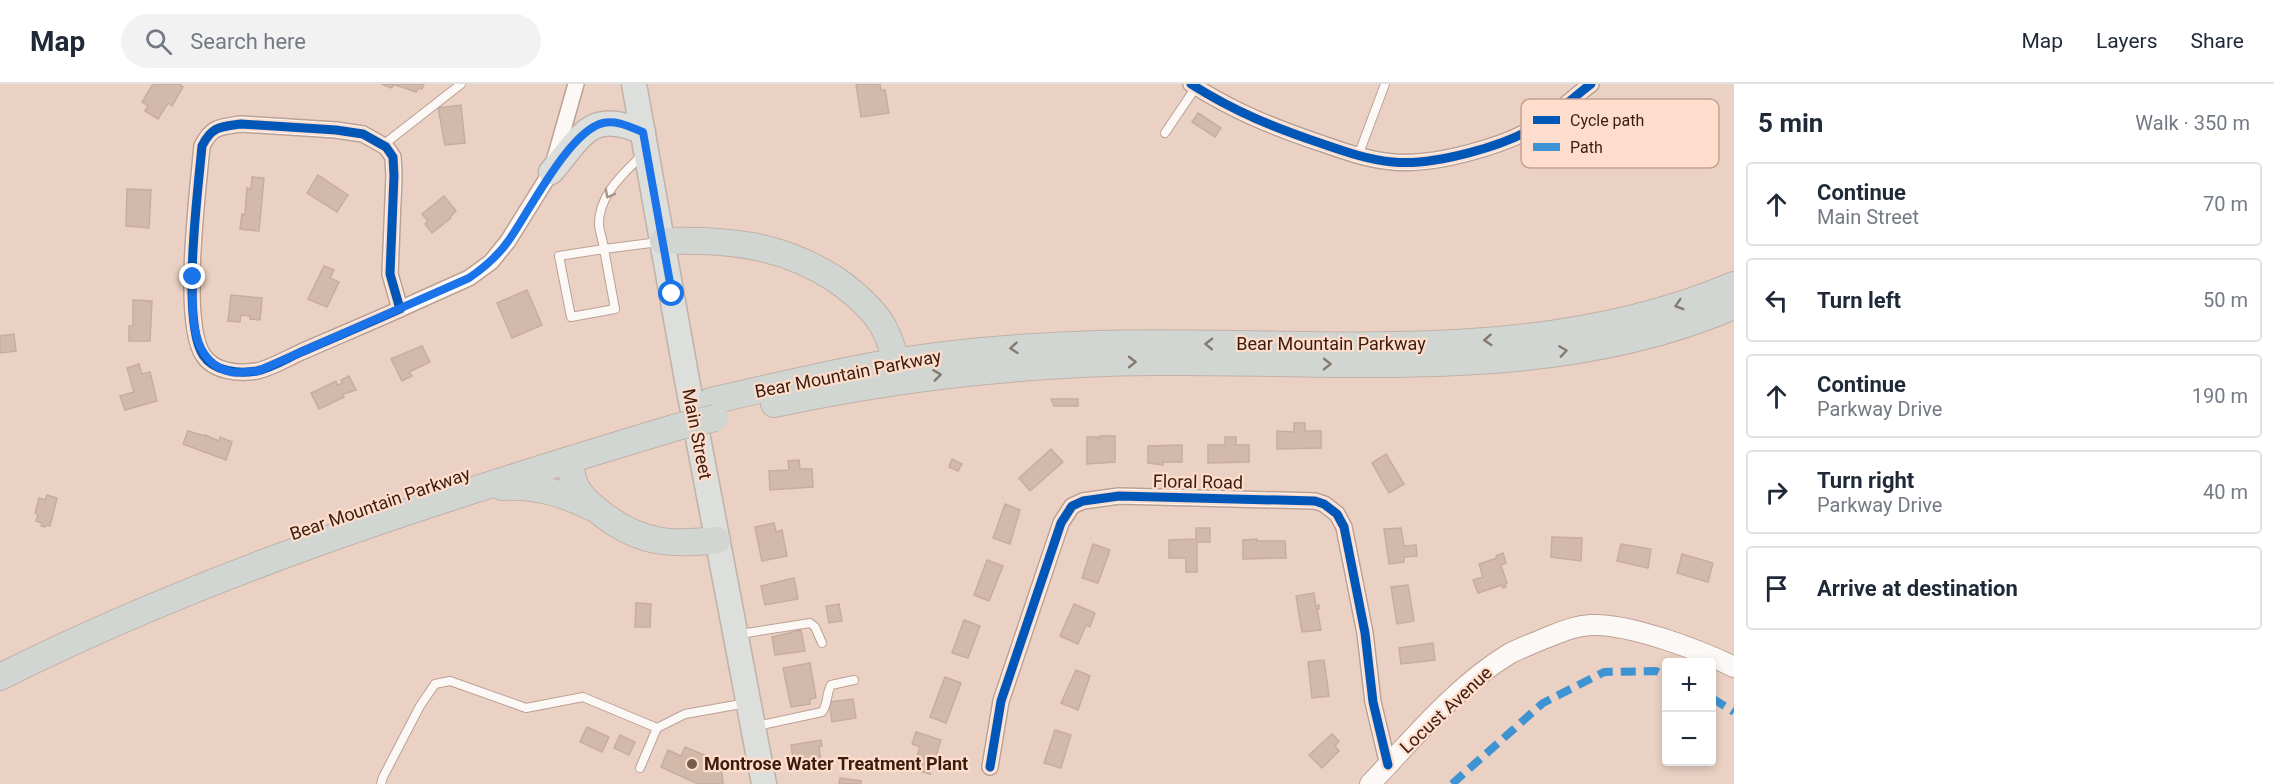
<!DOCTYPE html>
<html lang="en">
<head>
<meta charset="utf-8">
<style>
  body { margin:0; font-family:Roboto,sans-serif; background:#f2f2f3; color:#1f2937 }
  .controls { position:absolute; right:18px; bottom:18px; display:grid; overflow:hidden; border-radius:6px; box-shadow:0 3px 9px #0003 }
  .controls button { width:54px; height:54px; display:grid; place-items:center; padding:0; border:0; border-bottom:2px solid #e0e1e3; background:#fff; color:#1f2937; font:30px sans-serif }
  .stop { position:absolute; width:18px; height:18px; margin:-14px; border:4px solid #1a73e8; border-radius:50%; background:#fff }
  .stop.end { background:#1a73e8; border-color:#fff; box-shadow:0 2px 6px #0008 }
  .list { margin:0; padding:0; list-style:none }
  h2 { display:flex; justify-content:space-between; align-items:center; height:78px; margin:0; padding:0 24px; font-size:26px }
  h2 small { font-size:20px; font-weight:400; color:#747a83 }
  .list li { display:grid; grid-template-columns:39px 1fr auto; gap:18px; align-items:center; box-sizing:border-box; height:84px; margin:0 12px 12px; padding:0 12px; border:2px solid #e0e1e3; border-radius:6px }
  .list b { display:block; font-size:22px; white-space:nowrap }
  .list p { margin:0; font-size:20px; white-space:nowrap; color:#747a83 }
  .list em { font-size:20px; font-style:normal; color:#747a83 }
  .icon { flex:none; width:33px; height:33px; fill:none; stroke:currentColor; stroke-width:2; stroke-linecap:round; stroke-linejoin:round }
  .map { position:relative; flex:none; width:1734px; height:700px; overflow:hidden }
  header { display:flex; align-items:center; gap:36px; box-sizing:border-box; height:84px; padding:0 30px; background:#fff; border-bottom:2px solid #e0e1e3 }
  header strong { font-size:28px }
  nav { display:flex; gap:33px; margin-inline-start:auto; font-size:21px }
  .search { width:420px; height:54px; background:#f2f2f3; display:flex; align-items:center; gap:15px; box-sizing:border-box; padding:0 21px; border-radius:33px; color:#747a83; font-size:22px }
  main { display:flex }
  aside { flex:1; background:#fff }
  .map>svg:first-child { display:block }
</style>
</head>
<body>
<header>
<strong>Map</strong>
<div class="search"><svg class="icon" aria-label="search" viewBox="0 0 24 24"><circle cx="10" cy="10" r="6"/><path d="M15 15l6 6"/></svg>Search here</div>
<nav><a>Map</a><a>Layers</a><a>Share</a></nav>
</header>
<main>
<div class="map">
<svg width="1734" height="700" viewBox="0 0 1734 700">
  <rect width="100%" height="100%" fill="#ebd1c4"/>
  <g fill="#d3b9aa" stroke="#c7ad9f" stroke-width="1.5">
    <path d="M153 0H179L183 3 172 22 168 19 158 35 145 27 148 22 142 18Z"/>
    <path d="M381 0H424L422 5 419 4 416 8 393 0 392 4Z"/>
    <path d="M856 0H880L881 6H885L889 29 861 33Z"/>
    <path d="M461 21 465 59 445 61 438 24Z"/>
    <path d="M1198 29 1221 44 1215 53 1192 38Z"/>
    <path d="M318 91 348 111 337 128 307 109Z"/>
    <path d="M252 93 264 94 259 147 240 145 242 130 245 131 247 104 251 105Z"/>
    <path d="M127 105 151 106 149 144 126 142Z"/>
    <path d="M444 112 456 127 450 133 451 134 432 149 425 140 428 137 422 130Z"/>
    <path d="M324 182 334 186 330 194 339 198 327 223 308 215Z"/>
    <path d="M527 206 542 241 512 254 497 219Z"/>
    <path d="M231 211 262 214 260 236 250 235V232L241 231 240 238 228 237Z"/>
    <path d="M133 216 152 217 150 257H129V242H133Z"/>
    <path d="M14 250 16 267 0 269V252Z"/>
    <path d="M422 262 430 278 409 288 412 292 402 297 391 275Z"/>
    <path d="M139 280 142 290 150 288 157 317 125 326 120 312 134 308 127 284Z"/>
    <path d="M349 292 356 306 343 310 344 313 319 325 311 309 336 297 337 301 343 299 341 296Z"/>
    <path d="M1051 315H1078V322H1054Z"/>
    <path d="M1294 339H1305V347H1321V364L1277 365V347L1294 348Z"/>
    <path d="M188 347 205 352V351L219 357 220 353 232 358 226 376 183 360Z"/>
    <path d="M1100 352H1115V378L1087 380V353H1098V356L1100 355Z"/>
    <path d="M1225 353H1236V361H1249V378L1208 379V361H1225Z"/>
    <path d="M1182 361V378H1163V381L1148 379V362Z"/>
    <path d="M1051 365 1063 378 1030 407 1019 394Z"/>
    <path d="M1386 370 1404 400 1389 409 1372 379Z"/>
    <path d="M952 375 962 380 958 387 949 383Z"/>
    <path d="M799 376 800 385H812L813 403 770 406 769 387 789 386 788 377Z"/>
    <path d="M47 411 57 414 50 442 46 441 45 443 41 442 42 439 36 437 38 430 35 429 39 414 45 416Z"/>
    <path d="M1005 420 1020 426 1010 460 993 454Z"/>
    <path d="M774 439 776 448 782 446 787 472 762 477 755 443Z"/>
    <path d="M1196 444H1210V458H1197V488H1186V474H1169V456L1196 455Z"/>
    <path d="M1401 444 1404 462 1416 461 1417 472 1404 473V478L1389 480 1384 445Z"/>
    <path d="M1552 453 1582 454 1581 477 1551 473Z"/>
    <path d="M1257 455V457H1285L1286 474 1243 475V456Z"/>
    <path d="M1093 460 1110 466 1098 499 1082 494Z"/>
    <path d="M1621 460 1651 465 1648 484 1617 477Z"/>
    <path d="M1503 469 1506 479 1501 481 1507 499 1505 500 1506 503 1503 504 1502 501 1478 509 1473 496 1483 493 1479 480 1497 474 1496 472Z"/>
    <path d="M1682 470 1713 479 1708 498 1677 489Z"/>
    <path d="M987 476 1003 482 989 517 974 511Z"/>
    <path d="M794 494 798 515 765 521 761 502Z"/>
    <path d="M1408 501 1414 537 1397 540 1391 503Z"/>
    <path d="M1314 509 1316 522 1319 521V525H1317L1321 546 1302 548 1296 512Z"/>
    <path d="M636 519 651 520 650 543H635Z"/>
    <path d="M839 520 842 537 829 539 826 522Z"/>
    <path d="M1074 520 1095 529 1090 543 1086 541 1078 560 1060 552Z"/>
    <path d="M964 536 980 542 968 574 952 569Z"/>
    <path d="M801 546 805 567 775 571 772 553Z"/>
    <path d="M1433 559 1435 576 1401 580 1399 564Z"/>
    <path d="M1324 576 1329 612 1312 614 1308 578Z"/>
    <path d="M810 579 816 614 810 615V620L791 623 783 584Z"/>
    <path d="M1076 586 1090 592 1078 626 1061 619Z"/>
    <path d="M945 593 961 599 946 639 930 633Z"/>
    <path d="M853 615 856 634 832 638 829 618Z"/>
    <path d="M587 643 609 653 602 668 580 658Z"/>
    <path d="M1055 646 1071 651 1061 684 1044 679Z"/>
    <path d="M916 648 941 656 930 690 913 685 920 663 912 660Z"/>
    <path d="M1332 650 1339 657 1335 662 1339 667 1322 684 1309 671Z"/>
    <path d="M620 651 635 658 629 671 614 664Z"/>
    <path d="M821 656 822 662 819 663 821 676 794 680 791 661Z"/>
    <path d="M685 663 721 678 723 700H698L661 683 668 666 681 672Z"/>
    <path d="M840 694 861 697V700H839Z"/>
  </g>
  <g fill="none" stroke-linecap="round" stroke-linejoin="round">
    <defs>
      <g id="service">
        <path d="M1165 49 1196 3"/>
        <path d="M383 61 461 0"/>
        <path d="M643 70C624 89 598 111 599 141 600 149 603 157 604 165L659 158"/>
        <path d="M1358 72 1385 0"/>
        <path d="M604 165 615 225 571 233 559 172Z"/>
        <path d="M740 550 810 539 815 543 822 559"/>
        <path d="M757 642 822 628C828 621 826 610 831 601L854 596"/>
        <path d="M640 684 657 644 685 630 747 619"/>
        <path d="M381 700 383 693 420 622 435 600 450 597 526 624 583 613 657 644"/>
      </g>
      <g id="minor">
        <path d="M1191 0C1235 28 1273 43 1323 60 1346 68 1369 76 1393 78 1433 82 1508 62 1541 39 1558 28 1574 13 1591 0"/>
        <path d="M241 40 336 46 363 50 386 63 393 73 394 92 390 190 400 225C367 240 333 254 299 269 286 275 271 284 257 287 239 290 214 288 203 271 181 237 198 106 202 62 212 42 220 43 241 40Z"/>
        <path d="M400 225 469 194 491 178 508 157 551 88 576 0"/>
        <path d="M990 683 1001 617 1061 439 1072 422 1083 417 1119 412 1315 417 1324 420 1337 430 1344 443 1365 549 1373 618 1388 681"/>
      </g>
      <path id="tertiary" d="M1370 700C1413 655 1455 603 1509 570 1520 564 1532 560 1543 555 1559 549 1573 542 1591 541 1628 539 1700 566 1734 583"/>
      <g id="primary">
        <path d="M634 0 687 296 764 700"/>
        <path d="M551 88C583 51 590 25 643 48"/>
      </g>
      <g id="trunk">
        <path d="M663 157C727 155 780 160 835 195 852 207 870 222 881 239 889 251 892 265 897 278"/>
        <path d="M711 317C774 303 836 287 900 277 965 267 1031 262 1096 260 1309 254 1532 287 1734 201"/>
        <path d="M774 320C900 293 1027 279 1156 278 1348 276 1553 300 1734 222"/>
        <path d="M569 376C571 385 572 394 576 403 583 416 594 424 606 433 643 460 673 461 717 456"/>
        <path d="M502 403C535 401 562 409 591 423"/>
        <path d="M0 593C215 485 447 412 677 343"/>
      </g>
    </defs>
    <use href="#service" stroke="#bba194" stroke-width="10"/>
    <use href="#minor" stroke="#bba194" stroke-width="18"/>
    <use href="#tertiary" stroke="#bba194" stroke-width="22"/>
    <use href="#primary" stroke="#c1b1a8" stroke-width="27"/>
    <use href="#trunk" stroke="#c1b1a8" stroke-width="28"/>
    <use href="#service" stroke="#fcf8f6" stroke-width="8"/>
    <use href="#minor" stroke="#fcf8f6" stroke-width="15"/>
    <use href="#tertiary" stroke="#fcf8f6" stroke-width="20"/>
    <use href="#primary" stroke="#dcdfdb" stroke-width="24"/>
    <use href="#trunk" stroke="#d1d6d2" stroke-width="26"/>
    <defs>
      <path id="trunk-bridge" d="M677 343 715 334"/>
    </defs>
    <use href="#trunk-bridge" stroke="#c1b1a8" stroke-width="28" stroke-linecap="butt"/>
    <use href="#trunk-bridge" stroke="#d1d6d2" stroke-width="26"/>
    <g stroke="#3e94d2" stroke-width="8" stroke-dasharray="15 8" stroke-linecap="butt">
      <path d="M1712 614 1734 628"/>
      <path d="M1452 700 1543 619 1604 588 1656 587 1666 592"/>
    </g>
    <defs>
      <g id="cycleway">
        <path d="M1191 0C1235 28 1273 43 1323 60 1346 68 1369 76 1393 78 1433 82 1508 62 1541 39 1558 28 1574 13 1591 0"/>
        <path d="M241 40 336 46 363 50 386 63 393 73 394 92 390 190 400 225C367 240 333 254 299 269 286 275 271 284 257 287 239 290 214 288 203 271 181 237 198 106 202 62 212 42 220 43 241 40Z"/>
        <path d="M990 683 1001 617 1061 439 1072 422 1083 417 1119 412 1315 417 1324 420 1337 430 1344 443 1365 549 1373 618 1388 681"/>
      </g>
    </defs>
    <use href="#cycleway" stroke="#feddcc" stroke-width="13"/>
    <use href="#cycleway" stroke="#0057b8" stroke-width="9"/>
  </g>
  <defs><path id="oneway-chevron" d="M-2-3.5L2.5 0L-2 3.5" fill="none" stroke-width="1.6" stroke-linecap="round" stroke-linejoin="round" transform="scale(1.5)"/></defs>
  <use stroke="#a5958d" href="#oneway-chevron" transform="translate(609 110) rotate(118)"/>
  <g stroke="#867a6f">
    <use href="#oneway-chevron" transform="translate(1679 221) rotate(163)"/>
    <use href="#oneway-chevron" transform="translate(1488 256) rotate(176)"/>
    <use href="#oneway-chevron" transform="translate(1209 260) rotate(-179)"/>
    <use href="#oneway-chevron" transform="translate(1014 264) rotate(175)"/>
    <use href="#oneway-chevron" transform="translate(1563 267) rotate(-8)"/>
    <use href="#oneway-chevron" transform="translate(1132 278) rotate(-1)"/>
    <use href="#oneway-chevron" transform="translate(1327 280) rotate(1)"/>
    <use href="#oneway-chevron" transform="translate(937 291) rotate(-7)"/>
  </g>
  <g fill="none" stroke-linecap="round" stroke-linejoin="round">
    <path stroke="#1a73e8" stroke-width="8" d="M193 193C192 227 189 278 231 288 239 290 250 287 258 287L469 194C485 183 498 172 509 156 529 128 569 47 603 39 617 36 630 43 643 48L672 210"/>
  </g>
  <circle fill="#785c4c" stroke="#feddcc" stroke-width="2" cx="692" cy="680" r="6"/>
  <g text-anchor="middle" stroke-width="4.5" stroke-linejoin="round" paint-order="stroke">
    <g font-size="18" fill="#3a1d0c" stroke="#feddcc">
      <text x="1331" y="266">Bear Mountain Parkway</text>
      <text transform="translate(848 290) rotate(-11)" y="6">Bear Mountain Parkway</text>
      <text transform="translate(697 350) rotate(79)" y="6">Main Street</text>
      <text transform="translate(1198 398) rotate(1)" y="6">Floral Road</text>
      <text transform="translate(380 420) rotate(-19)" y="6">Bear Mountain Parkway</text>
      <text transform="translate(1446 626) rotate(-43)" y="6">Locust Avenue</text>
    </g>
    <g font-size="18" font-weight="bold" fill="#3a1d0c" stroke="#feddcc" text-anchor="start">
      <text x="704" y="686">Montrose Water Treatment Plant</text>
    </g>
  </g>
  <rect x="1521" y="15" width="198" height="69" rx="9" fill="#feddcc" stroke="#c3a392" stroke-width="1.5"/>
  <rect x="1533" y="32" width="27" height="8" fill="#0057b8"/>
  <rect x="1533" y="59" width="27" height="8" fill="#3e94d2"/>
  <g font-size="16" fill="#3a1d0c">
    <text x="1570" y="42">Cycle path</text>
    <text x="1570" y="69">Path</text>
  </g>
</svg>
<div class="controls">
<button>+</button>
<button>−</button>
</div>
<div class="stop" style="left:672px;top:210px"></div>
<div class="stop end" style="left:193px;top:193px"></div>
</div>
<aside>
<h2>5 min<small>Walk · 350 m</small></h2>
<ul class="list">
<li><svg class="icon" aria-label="ahead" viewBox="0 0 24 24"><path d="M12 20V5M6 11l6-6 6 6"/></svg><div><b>Continue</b><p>Main Street</p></div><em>70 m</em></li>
<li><svg class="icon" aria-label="left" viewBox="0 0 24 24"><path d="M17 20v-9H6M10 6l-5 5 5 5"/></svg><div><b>Turn left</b></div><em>50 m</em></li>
<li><svg class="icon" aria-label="ahead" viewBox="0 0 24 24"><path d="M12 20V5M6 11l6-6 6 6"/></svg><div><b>Continue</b><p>Parkway Drive</p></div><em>190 m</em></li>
<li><svg class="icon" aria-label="right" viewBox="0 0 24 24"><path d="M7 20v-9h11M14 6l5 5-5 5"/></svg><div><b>Turn right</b><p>Parkway Drive</p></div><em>40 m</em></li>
<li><svg class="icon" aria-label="arrive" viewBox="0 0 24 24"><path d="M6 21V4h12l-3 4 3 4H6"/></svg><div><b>Arrive at destination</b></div></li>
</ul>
</aside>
</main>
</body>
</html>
